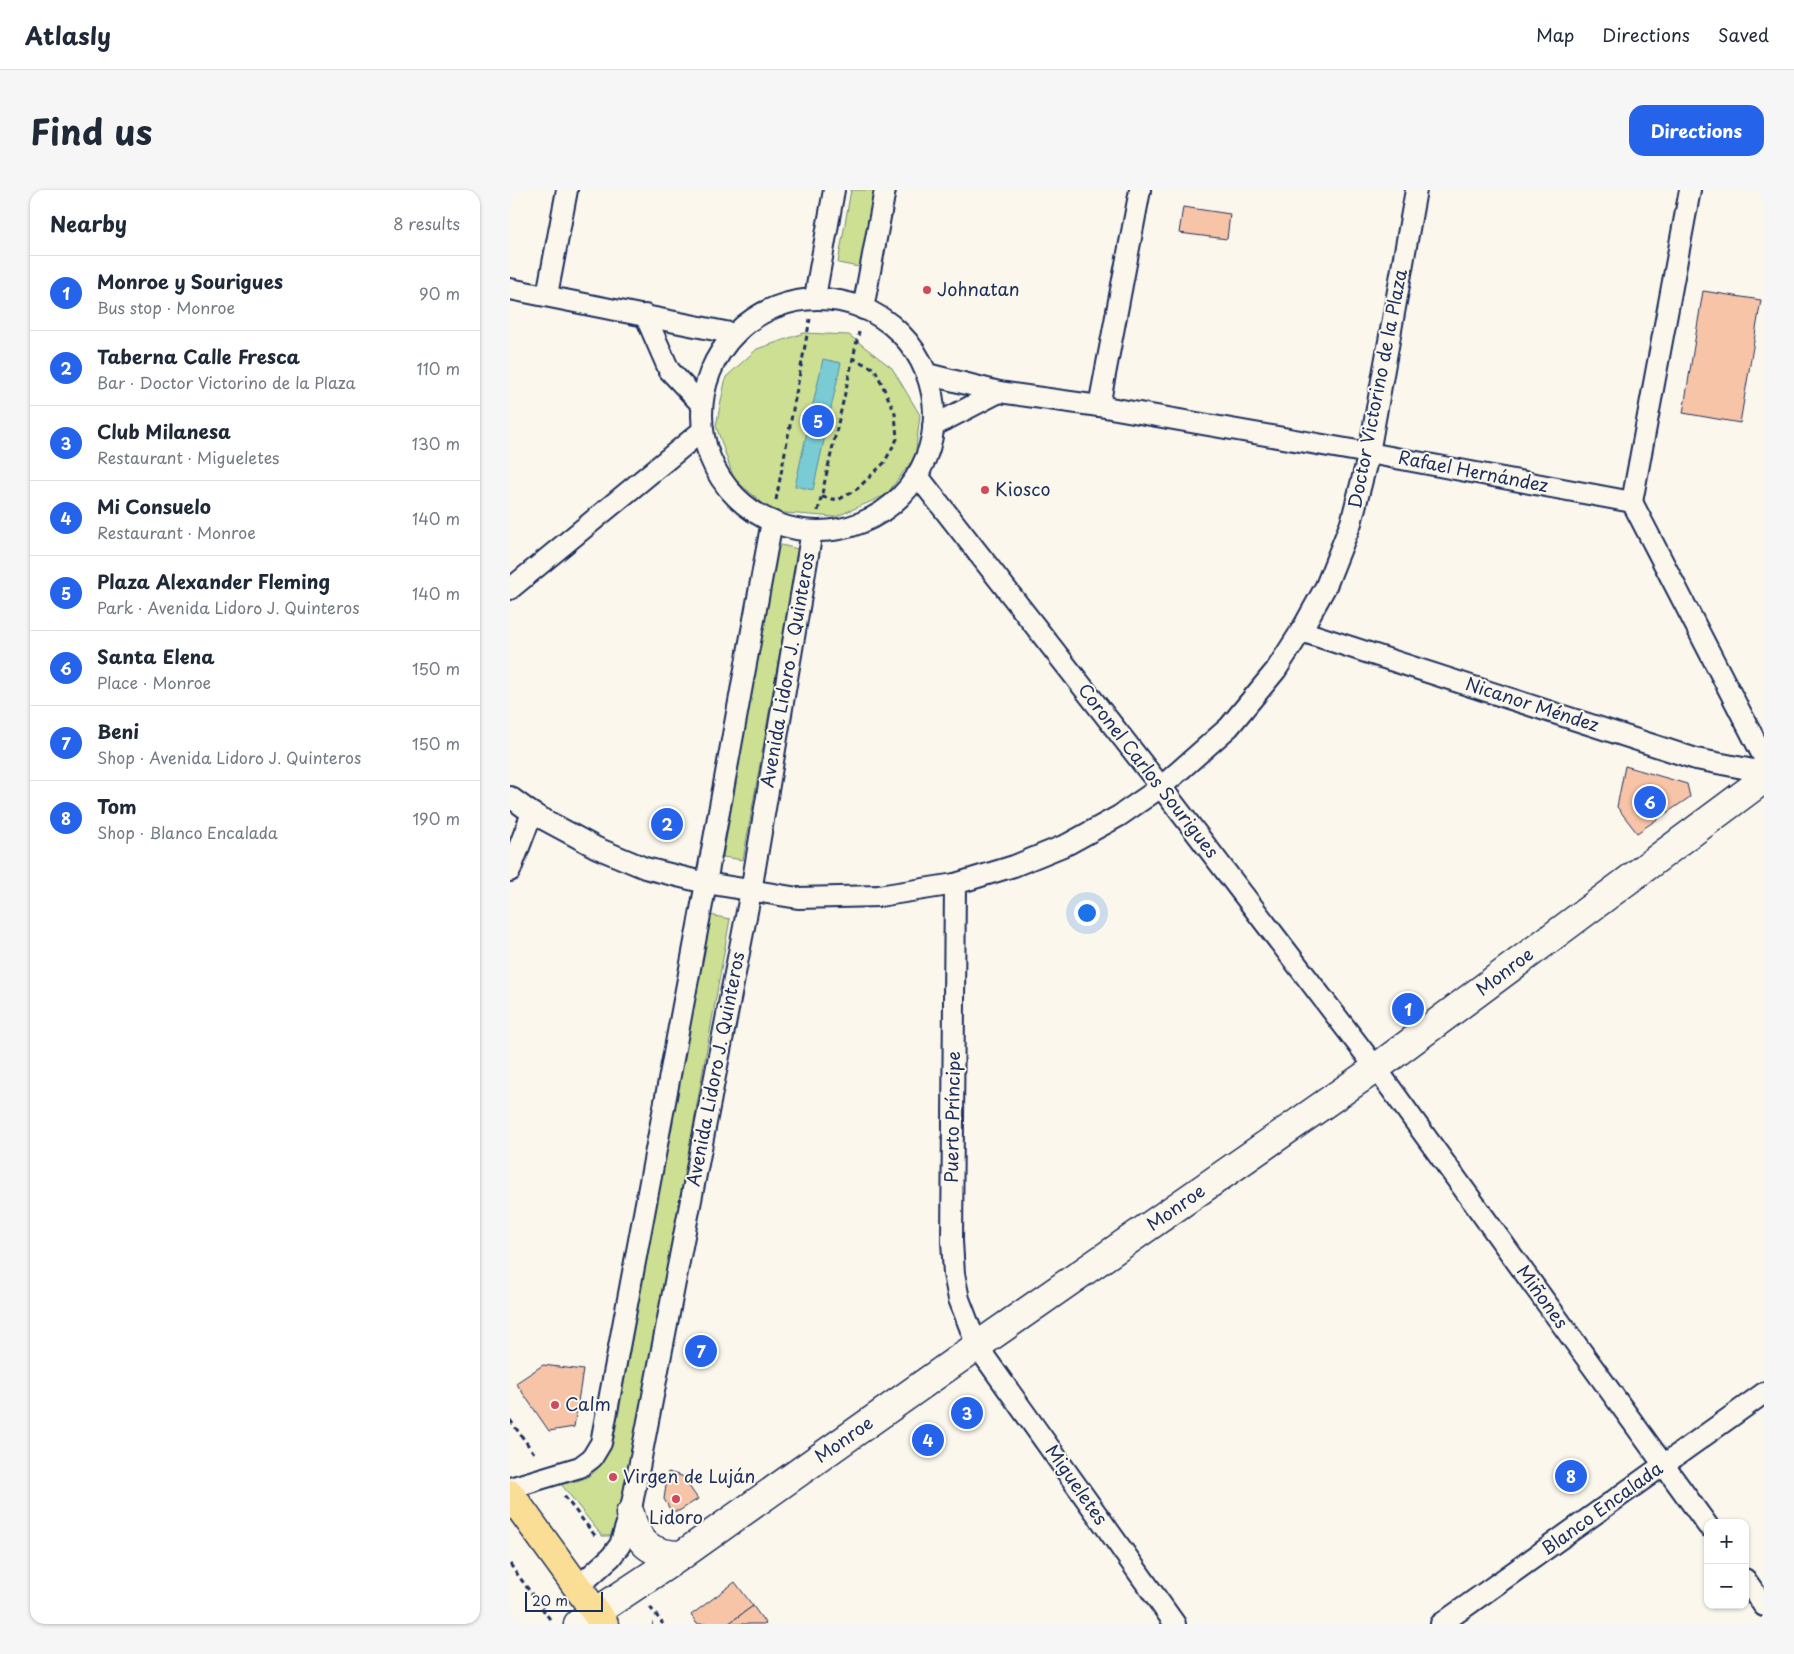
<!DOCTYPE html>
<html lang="en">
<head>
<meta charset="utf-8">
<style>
  body { margin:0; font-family:"Playpen Sans",sans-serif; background:#f6f6f7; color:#1f2937 }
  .controls { position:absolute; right:15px; bottom:15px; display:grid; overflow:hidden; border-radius:10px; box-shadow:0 1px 4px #0004 }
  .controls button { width:45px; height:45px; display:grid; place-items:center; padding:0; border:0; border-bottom:1px solid #e0e1e3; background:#fff; color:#1f2937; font:25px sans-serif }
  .scale { position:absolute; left:15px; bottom:12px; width:78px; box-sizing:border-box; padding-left:5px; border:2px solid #1b2f5e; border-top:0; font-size:14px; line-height:18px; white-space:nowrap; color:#1b2f5e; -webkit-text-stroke:4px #fbf7ec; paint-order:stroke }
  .you { position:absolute; left:576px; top:722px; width:18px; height:18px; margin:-12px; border:4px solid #fff; border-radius:50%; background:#1a73e8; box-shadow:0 0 0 8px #1a73e833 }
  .badge { display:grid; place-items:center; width:32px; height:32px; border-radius:50%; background:#2563eb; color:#fff; font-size:16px; font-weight:700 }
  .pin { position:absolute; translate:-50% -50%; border:2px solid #fff; box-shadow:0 1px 5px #0006 }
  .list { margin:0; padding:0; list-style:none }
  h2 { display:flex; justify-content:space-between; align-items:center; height:65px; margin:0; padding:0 20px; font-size:21px }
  h2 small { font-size:16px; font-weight:400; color:#747a83 }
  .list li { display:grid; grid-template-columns:32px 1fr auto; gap:15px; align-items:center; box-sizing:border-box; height:75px; padding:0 20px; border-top:1px solid #e0e1e3 }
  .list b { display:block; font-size:19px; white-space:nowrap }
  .list p { margin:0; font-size:16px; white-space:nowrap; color:#747a83 }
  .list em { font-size:16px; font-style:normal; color:#747a83 }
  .map { position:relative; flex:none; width:1254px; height:1434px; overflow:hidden; border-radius:15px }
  header { display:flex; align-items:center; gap:30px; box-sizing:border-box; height:70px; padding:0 25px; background:#fff; border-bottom:1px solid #e0e1e3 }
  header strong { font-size:24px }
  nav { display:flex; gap:28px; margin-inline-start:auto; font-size:18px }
  .intro { display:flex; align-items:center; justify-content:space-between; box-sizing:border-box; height:120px; padding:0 30px }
  h1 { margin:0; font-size:35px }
  .button { padding:12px 22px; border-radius:15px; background:#2563eb; color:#fff; font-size:18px; font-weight:700 }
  main { display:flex; gap:30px; padding:0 30px }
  aside { flex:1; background:#fff; border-radius:15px; box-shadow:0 1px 4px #0004 }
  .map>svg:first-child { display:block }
</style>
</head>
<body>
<header>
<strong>Atlasly</strong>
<nav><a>Map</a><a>Directions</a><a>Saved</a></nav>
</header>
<div class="intro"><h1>Find us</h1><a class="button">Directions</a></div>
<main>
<aside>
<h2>Nearby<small>8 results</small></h2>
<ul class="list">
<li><span class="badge">1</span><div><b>Monroe y Sourigues</b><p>Bus stop · Monroe</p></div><em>90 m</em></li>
<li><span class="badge">2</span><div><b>Taberna Calle Fresca</b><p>Bar · Doctor Victorino de la Plaza</p></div><em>110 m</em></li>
<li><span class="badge">3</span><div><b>Club Milanesa</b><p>Restaurant · Migueletes</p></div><em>130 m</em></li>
<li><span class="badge">4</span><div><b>Mi Consuelo</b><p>Restaurant · Monroe</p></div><em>140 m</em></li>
<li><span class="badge">5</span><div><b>Plaza Alexander Fleming</b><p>Park · Avenida Lidoro J. Quinteros</p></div><em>140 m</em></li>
<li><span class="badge">6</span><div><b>Santa Elena</b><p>Place · Monroe</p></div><em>150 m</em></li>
<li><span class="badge">7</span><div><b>Beni</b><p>Shop · Avenida Lidoro J. Quinteros</p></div><em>150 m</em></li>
<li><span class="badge">8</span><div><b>Tom</b><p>Shop · Blanco Encalada</p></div><em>190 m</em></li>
</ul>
</aside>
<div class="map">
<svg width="1254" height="1434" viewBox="0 0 1254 1434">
  <rect width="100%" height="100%" fill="#fbf7ec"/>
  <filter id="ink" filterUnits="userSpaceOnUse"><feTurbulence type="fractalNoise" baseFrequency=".02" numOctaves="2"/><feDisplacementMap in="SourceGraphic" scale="10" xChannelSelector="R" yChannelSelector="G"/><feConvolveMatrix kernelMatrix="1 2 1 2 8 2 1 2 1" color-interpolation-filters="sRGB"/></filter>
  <g filter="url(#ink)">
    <g fill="#ccdf93" stroke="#748778">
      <path d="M341 0H367L354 78 328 73Z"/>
      <path d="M294 143 339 145 382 178 410 225 405 267 376 305 325 327 263 322 224 289 206 236 216 187 247 159Z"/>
      <path d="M267 354 288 359 233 670 213 667Z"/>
      <path d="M200 725 220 729 111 1341 99 1346H92L51 1294C84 1289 88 1282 103 1253Z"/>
    </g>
    <path fill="#7acbd3" stroke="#548da4" d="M313 169 331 173 303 300 285 296Z"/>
    <g fill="#f7c4a7" stroke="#1b2f5e">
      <path d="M673 17 720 24 717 49 669 43Z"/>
      <path d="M1193 101 1251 110 1230 233 1173 223Z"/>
      <path d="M1115 576 1177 594 1180 607 1127 643 1107 617Z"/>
      <path d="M33 1175 73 1180 64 1237 39 1241 6 1193Z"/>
      <path d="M158 1282 172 1286 188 1309 169 1321H161L154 1309Z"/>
      <path d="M225 1392 243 1416 218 1434H187L181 1425Z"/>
      <path d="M243 1416 256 1434H218Z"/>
    </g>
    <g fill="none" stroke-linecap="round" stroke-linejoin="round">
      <defs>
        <g id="street">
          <path d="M0 99 225 144"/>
          <path d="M37 105 57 0"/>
          <path d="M305 107 324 0"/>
          <circle cx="308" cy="225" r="116"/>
          <path d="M353 119 375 0"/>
          <path d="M135 125 159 180 192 215"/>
          <path d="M417 184 489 202 589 216 859 263 1122 312"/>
          <path d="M589 216 630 0"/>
          <path d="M423 236 489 202"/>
          <path d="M407 285 651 597 866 878 1198 1336"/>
          <path d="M1122 312 1180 0"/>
          <path d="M1122 312 1254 568"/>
          <path d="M0 399 193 240"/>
          <path d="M791 441 1186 569 1254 582"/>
          <path d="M0 607 22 623 87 658 135 678 196 693 288 708 369 706 445 694 504 676 558 654 609 626 651 597 719 537 766 480 791 441 816 396 841 333 859 263 906 0"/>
          <path d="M0 681 22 623"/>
          <path d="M445 694 442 1051 444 1084 449 1109 467 1156 665 1434"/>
          <path d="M0 1298 70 1277 82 1268 91 1253 196 693 262 331"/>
          <path d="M1235 1389 1254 1416"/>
          <path d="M68 1397 101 1367 110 1355 120 1324 241 701 302 341"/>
          <path d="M931 1434 1254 1203"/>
        </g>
        <g id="secondary">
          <path d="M120 1324C128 1353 140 1365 172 1365"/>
          <path d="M68 1434 172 1365 467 1156 866 878 1254 589"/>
        </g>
        <path id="primary" d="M0 1304 94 1434"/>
      </defs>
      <use href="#street" stroke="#1b2f5e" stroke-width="24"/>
      <use href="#secondary" stroke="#1b2f5e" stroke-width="31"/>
      <use href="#primary" stroke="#1b2f5e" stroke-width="31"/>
      <g stroke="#1b2f5e" stroke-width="3" stroke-dasharray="5 4" stroke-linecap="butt">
        <path d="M312 307 328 310 347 299 374 273 387 249 385 223 365 179 344 169"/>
        <path d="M266 310 300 129"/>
        <path d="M308 321 349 142"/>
        <path d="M0 1230 26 1266"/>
        <path d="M54 1306 87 1348"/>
        <path d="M0 1374 42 1432"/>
        <path d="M140 1417 153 1434"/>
        <path d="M142 1434H143"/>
      </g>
      <use href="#street" stroke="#fbf7ec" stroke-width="20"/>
      <use href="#secondary" stroke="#fbf7ec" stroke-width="28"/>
      <use href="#primary" stroke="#fbde96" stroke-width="28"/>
    </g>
  </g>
  <g fill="#d1495b" stroke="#fbf7ec" stroke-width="2">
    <circle cx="417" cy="100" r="5"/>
    <circle cx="475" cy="300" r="5"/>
    <circle cx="45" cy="1215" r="5"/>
    <circle cx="103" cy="1287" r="5"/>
    <circle cx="166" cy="1309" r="5"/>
  </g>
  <g text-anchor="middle" stroke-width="4" stroke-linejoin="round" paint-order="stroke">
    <g font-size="18" fill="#1b2f5e" stroke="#fbf7ec" text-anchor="start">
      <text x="427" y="106">Johnatan</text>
      <text x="485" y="306">Kiosco</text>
      <text x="55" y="1221">Calm</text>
      <text x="113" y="1293">Virgen de Luján</text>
      <text x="166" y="1334" text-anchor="middle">Lidoro</text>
    </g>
    <g font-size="18" fill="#1b2f5e" stroke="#fbf7ec">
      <text transform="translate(868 199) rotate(-79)" y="6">Doctor Victorino de la Plaza</text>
      <text transform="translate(963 282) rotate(11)" y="6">Rafael Hernández</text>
      <text transform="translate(278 480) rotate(-80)" y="6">Avenida Lidoro J. Quinteros</text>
      <text transform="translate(1022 515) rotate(18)" y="6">Nicanor Méndez</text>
      <text transform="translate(638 581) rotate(52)" y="6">Coronel Carlos Sourigues</text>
      <text transform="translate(995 782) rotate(-37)" y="6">Monroe</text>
      <text transform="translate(206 879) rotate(-79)" y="6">Avenida Lidoro J. Quinteros</text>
      <text transform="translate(443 927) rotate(-89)" y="6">Puerto Príncipe</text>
      <text transform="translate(666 1018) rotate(-35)" y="6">Monroe</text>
      <text transform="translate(1032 1107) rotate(54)" y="6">Miñones</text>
      <text transform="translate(334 1250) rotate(-35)" y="6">Monroe</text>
      <text transform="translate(566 1295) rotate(55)" y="6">Migueletes</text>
      <text transform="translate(1092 1319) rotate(-36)" y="6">Blanco Encalada</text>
    </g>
  </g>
</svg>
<div class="controls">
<button>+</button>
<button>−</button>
</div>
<div class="scale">20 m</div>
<div class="you"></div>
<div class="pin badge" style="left:898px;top:819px">1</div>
<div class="pin badge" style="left:157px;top:634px">2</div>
<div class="pin badge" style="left:457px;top:1223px">3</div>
<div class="pin badge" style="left:418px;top:1250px">4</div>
<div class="pin badge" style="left:308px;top:231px">5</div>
<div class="pin badge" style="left:1140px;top:612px">6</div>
<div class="pin badge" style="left:191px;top:1161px">7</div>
<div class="pin badge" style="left:1061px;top:1286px">8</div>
</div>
</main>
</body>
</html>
